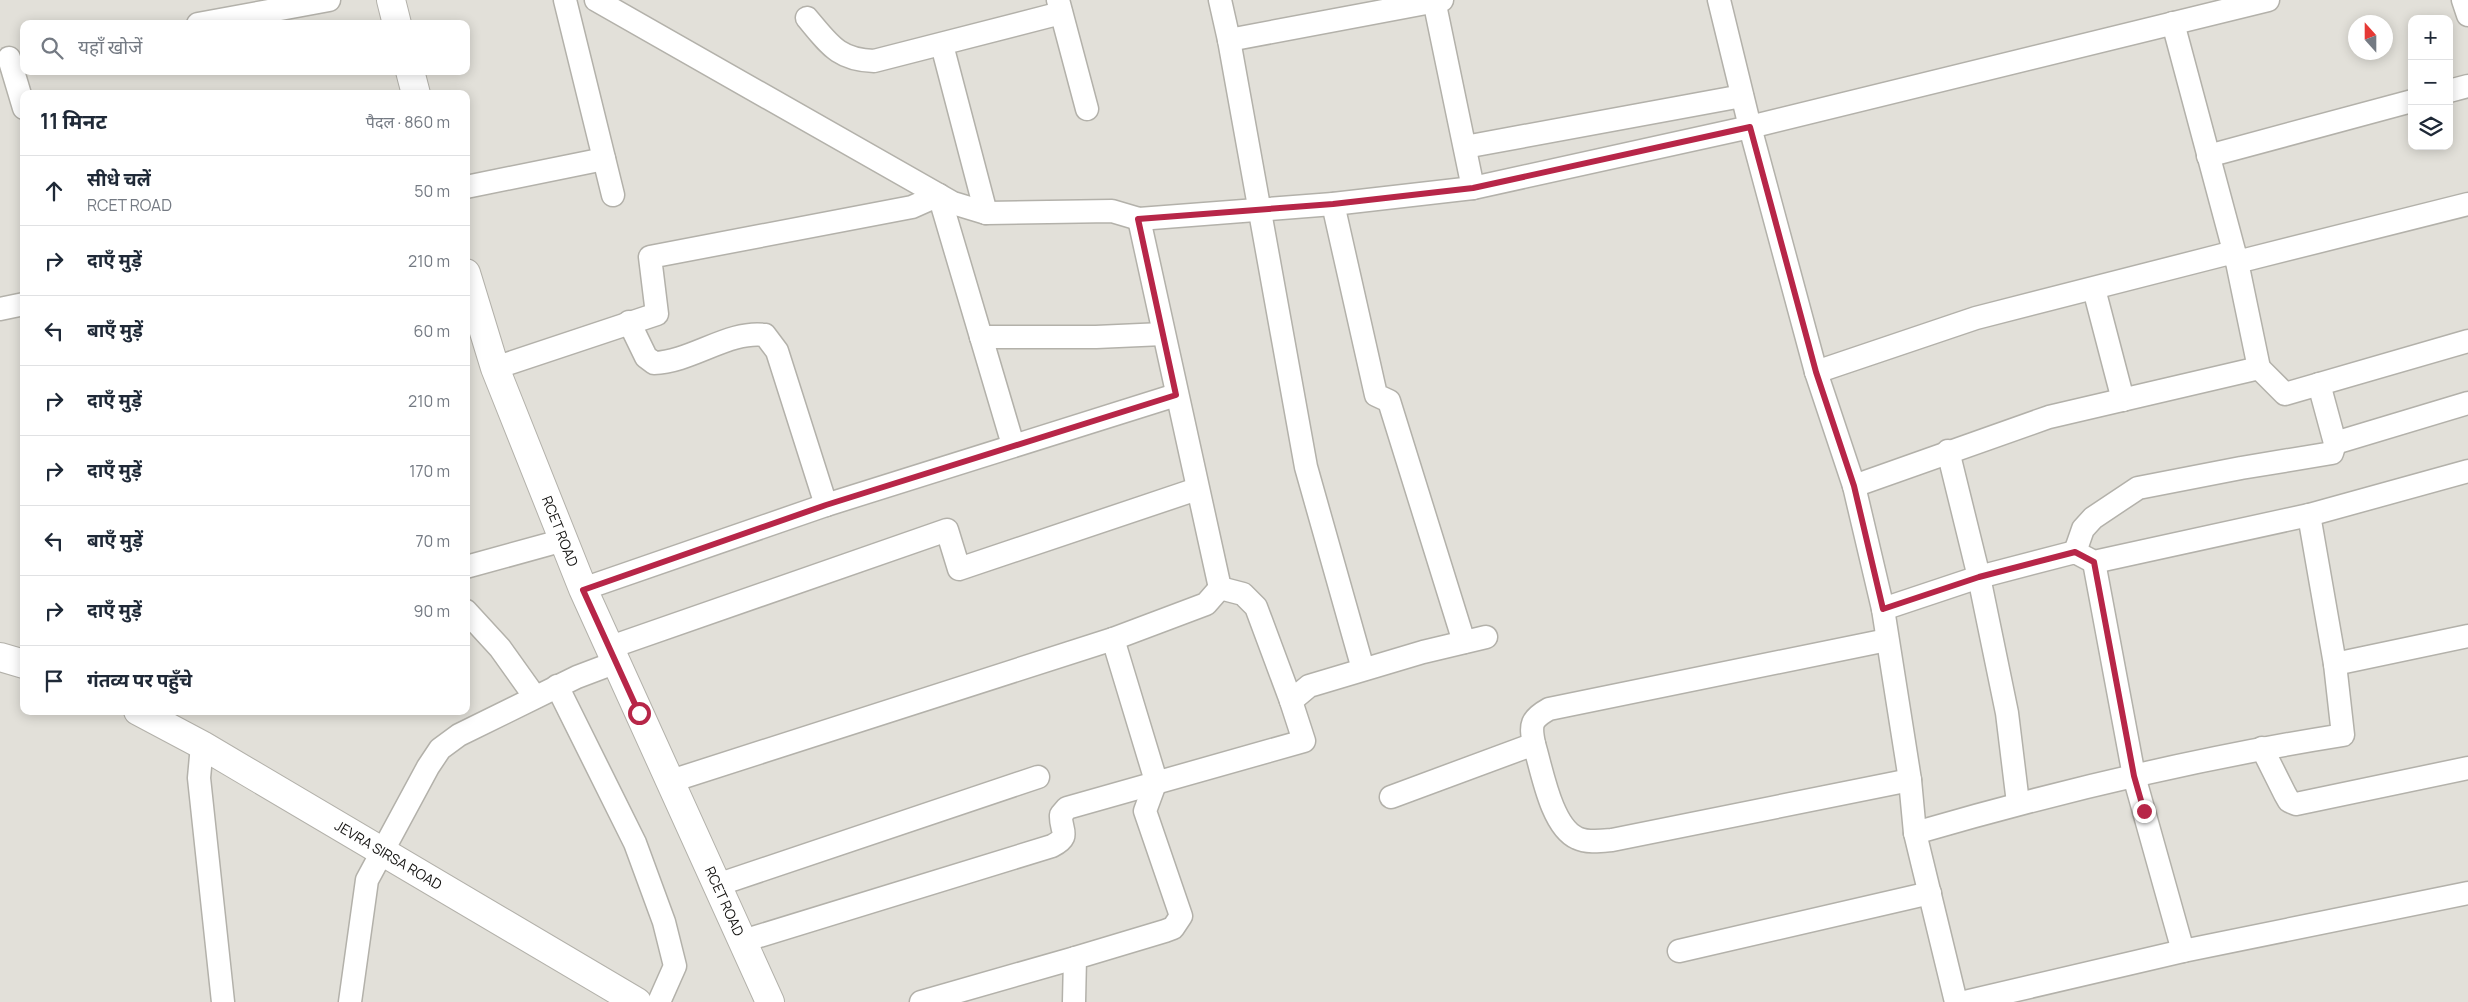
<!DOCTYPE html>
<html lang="hi">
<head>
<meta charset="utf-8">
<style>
  body { margin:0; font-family:Manrope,"Noto Sans Devanagari",sans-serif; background:#f2f2f3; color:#1f2937 }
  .controls { position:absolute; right:15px; top:15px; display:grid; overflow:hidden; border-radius:10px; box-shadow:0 2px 12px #0003 }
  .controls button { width:45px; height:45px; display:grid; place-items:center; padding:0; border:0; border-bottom:1px solid #e0e1e3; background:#fff; color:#1f2937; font:25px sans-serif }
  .compass { position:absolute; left:2348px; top:15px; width:45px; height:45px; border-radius:50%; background:#fff; box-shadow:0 2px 12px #0003; rotate:339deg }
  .stop { position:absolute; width:15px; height:15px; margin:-11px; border:4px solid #b72648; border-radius:50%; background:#fff }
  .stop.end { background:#b72648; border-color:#fff; box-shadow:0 1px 5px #0008 }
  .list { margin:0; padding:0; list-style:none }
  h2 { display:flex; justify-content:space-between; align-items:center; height:65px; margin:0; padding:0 20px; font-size:21px }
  h2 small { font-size:16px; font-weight:400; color:#747a83 }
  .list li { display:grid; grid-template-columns:32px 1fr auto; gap:15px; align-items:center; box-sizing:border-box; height:70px; padding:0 20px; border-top:1px solid #e0e1e3 }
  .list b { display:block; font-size:19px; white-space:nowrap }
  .list p { margin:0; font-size:16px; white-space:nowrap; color:#747a83 }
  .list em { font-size:16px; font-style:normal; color:#747a83 }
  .icon { flex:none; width:28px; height:28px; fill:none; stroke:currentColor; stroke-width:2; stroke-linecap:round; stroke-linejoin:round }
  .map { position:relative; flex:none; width:2468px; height:1002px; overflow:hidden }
  .search { position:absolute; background:#fff; box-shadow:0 2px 12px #0003; left:20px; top:20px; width:450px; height:55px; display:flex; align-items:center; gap:12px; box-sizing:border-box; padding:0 18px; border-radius:10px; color:#747a83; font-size:19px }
  .panel { position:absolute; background:#fff; box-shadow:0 2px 12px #0003; left:20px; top:90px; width:450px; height:625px; border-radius:10px }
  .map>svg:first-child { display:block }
</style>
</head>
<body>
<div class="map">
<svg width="2468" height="1002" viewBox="0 0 2468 1002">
  <rect width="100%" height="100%" fill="#e2e0d9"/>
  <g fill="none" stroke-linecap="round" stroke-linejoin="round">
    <defs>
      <g id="street">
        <path d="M565 0 613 195"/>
        <path d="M596 0 953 203 986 213 1112 211 1139 219 1333 204 1473 188 1750 127 2268 0"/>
        <path d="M1058 0 1087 109"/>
        <path d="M1220 0 1229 40"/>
        <path d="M1434 0 1473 188"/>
        <path d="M1719 0 1750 127 1816 372 1854 486 1883 609 1910 780 1915 833 1956 1002"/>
        <path d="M2463 0 2468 15"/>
        <path d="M807 18C829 44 838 60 874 61L1061 13"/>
        <path d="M2173 23 2237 262 2259 368"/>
        <path d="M198 24 329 0"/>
        <path d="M942 45 986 213"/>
        <path d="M9 58 24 108"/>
        <path d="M2449 91 2468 86"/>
        <path d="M1465 147 1742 96"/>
        <path d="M2208 156 2412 101"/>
        <path d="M466 187 604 159"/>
        <path d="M1333 204 1376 395 1389 401 1464 642"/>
        <path d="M1139 219 1220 588 1243 594 1256 607 1291 701"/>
        <path d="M2237 262 2468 204"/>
        <path d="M2094 289 2123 400"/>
        <path d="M0 309 24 304"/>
        <path d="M629 322 646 357 654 363C691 362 729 330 765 335L777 351 826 505"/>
        <path d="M981 337H1096L1163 334"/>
        <path d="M495 368 657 314 650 257 912 207 939 195 1013 445"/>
        <path d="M1816 372 1976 318 2234 252"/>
        <path d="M2335 443 2468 403"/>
        <path d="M1948 451 1979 577 2007 713 2018 803"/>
        <path d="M1854 486 2049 417 2259 368 2285 394 2468 341"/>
        <path d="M2309 515 2335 664"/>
        <path d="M2075 552 2083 529 2093 518 2138 488 2241 468 2332 453 2335 443 2319 384"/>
        <path d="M2094 562 2134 776 2183 951"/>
        <path d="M466 567 564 540"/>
        <path d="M583 589 826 505 1176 395"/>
        <path d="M1883 609 1979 577 2075 552 2094 562 2309 515 2468 471"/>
        <path d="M466 611 500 648 535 697"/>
        <path d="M1113 639 1206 604 1220 588"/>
        <path d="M608 648 947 530 959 569 1197 489"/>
        <path d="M1363 669 1306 467 1229 40 1442 0"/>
        <path d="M557 686 635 843 664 922 675 966 659 1002"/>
        <path d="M1534 744C1530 724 1531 719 1549 709L1887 640"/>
        <path d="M202 745 199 778 223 1002"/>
        <path d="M2262 748 2285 794 2289 801 2296 804 2468 768"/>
        <path d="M671 781 1113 639 1156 781 1145 811 1181 916 1173 928 1165 931 1075 958 1074 1002"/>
        <path d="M1391 797 1534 744C1542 770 1551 826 1577 838 1587 843 1601 841 1612 840L1910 780"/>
        <path d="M1915 833C2056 792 2198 758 2343 735L2335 664 2468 636"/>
        <path d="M717 885 1038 777"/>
        <path d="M743 941 1052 846C1072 836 1060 831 1061 815L1067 808 1304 741 1291 701 1309 686 1423 652 1486 637"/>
        <path d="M1679 951 1930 893"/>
        <path d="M350 1002 367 880 428 767 440 749 459 735 577 677 614 663"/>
        <path d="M921 1002 1075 958"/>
        <path d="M1965 1002 2183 951 2468 893"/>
      </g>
      <g id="secondary">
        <path d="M391 0 397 24"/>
        <path d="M410 71 416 94"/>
        <path id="s1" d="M466 273 495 368 583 589 770 1002"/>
        <path d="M0 657 24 664"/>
        <path id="s2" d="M138 711 202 745 637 1002"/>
      </g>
    </defs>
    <use href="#street" stroke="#b3b1aa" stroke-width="25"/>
    <use href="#secondary" stroke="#b3b1aa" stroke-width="30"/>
    <use href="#street" stroke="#fff" stroke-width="22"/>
    <use href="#secondary" stroke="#fff" stroke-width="28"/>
  </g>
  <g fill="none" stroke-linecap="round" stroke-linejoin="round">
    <path stroke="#b72648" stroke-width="6" d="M639 713 583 590 826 505 1176 395 1138 219 1333 204 1473 188 1750 127 1816 372 1854 486 1883 609 1979 577 2075 552 2094 562 2134 776 2144 811"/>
  </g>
  <g text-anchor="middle" stroke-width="5" stroke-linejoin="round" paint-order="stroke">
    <g font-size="14" fill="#12110f" stroke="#efede6">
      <text dy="5" stroke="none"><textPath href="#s1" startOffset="275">RCET ROAD</textPath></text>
      <text dy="5" stroke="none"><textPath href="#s2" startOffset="289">JEVRA SIRSA ROAD</textPath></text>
      <text dy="5" stroke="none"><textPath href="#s1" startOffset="680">RCET ROAD</textPath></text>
    </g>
  </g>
</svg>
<div class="controls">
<button>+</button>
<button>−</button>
<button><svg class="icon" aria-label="layers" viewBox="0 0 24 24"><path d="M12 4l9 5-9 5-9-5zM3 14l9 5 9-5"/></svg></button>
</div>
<svg class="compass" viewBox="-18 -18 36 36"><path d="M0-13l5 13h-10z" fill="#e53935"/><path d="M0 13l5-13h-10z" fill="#747a83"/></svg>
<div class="stop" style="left:639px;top:713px"></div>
<div class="stop end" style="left:2144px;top:811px"></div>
<div class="search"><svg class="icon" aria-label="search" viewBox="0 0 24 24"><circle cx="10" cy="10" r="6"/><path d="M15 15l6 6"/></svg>यहाँ खोजें</div>
<section class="panel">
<h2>11 मिनट<small>पैदल · 860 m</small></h2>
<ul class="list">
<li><svg class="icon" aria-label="ahead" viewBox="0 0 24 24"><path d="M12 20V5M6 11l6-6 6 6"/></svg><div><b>सीधे चलें</b><p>RCET ROAD</p></div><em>50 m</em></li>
<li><svg class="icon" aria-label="right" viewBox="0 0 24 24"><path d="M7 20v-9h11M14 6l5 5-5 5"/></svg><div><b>दाएँ मुड़ें</b></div><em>210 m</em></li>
<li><svg class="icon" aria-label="left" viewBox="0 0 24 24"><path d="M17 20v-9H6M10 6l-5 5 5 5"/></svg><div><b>बाएँ मुड़ें</b></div><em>60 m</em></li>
<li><svg class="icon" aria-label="right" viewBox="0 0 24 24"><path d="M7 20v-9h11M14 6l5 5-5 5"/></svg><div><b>दाएँ मुड़ें</b></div><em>210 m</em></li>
<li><svg class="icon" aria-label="right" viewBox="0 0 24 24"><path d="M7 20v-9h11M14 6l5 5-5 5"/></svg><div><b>दाएँ मुड़ें</b></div><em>170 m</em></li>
<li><svg class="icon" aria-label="left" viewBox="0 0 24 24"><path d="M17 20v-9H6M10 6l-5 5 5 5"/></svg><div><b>बाएँ मुड़ें</b></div><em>70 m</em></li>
<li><svg class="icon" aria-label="right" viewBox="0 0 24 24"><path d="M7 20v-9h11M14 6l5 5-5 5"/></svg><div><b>दाएँ मुड़ें</b></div><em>90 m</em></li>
<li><svg class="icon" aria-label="arrive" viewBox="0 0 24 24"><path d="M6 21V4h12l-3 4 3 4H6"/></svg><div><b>गंतव्य पर पहुँचे</b></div></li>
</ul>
</section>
</div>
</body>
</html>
